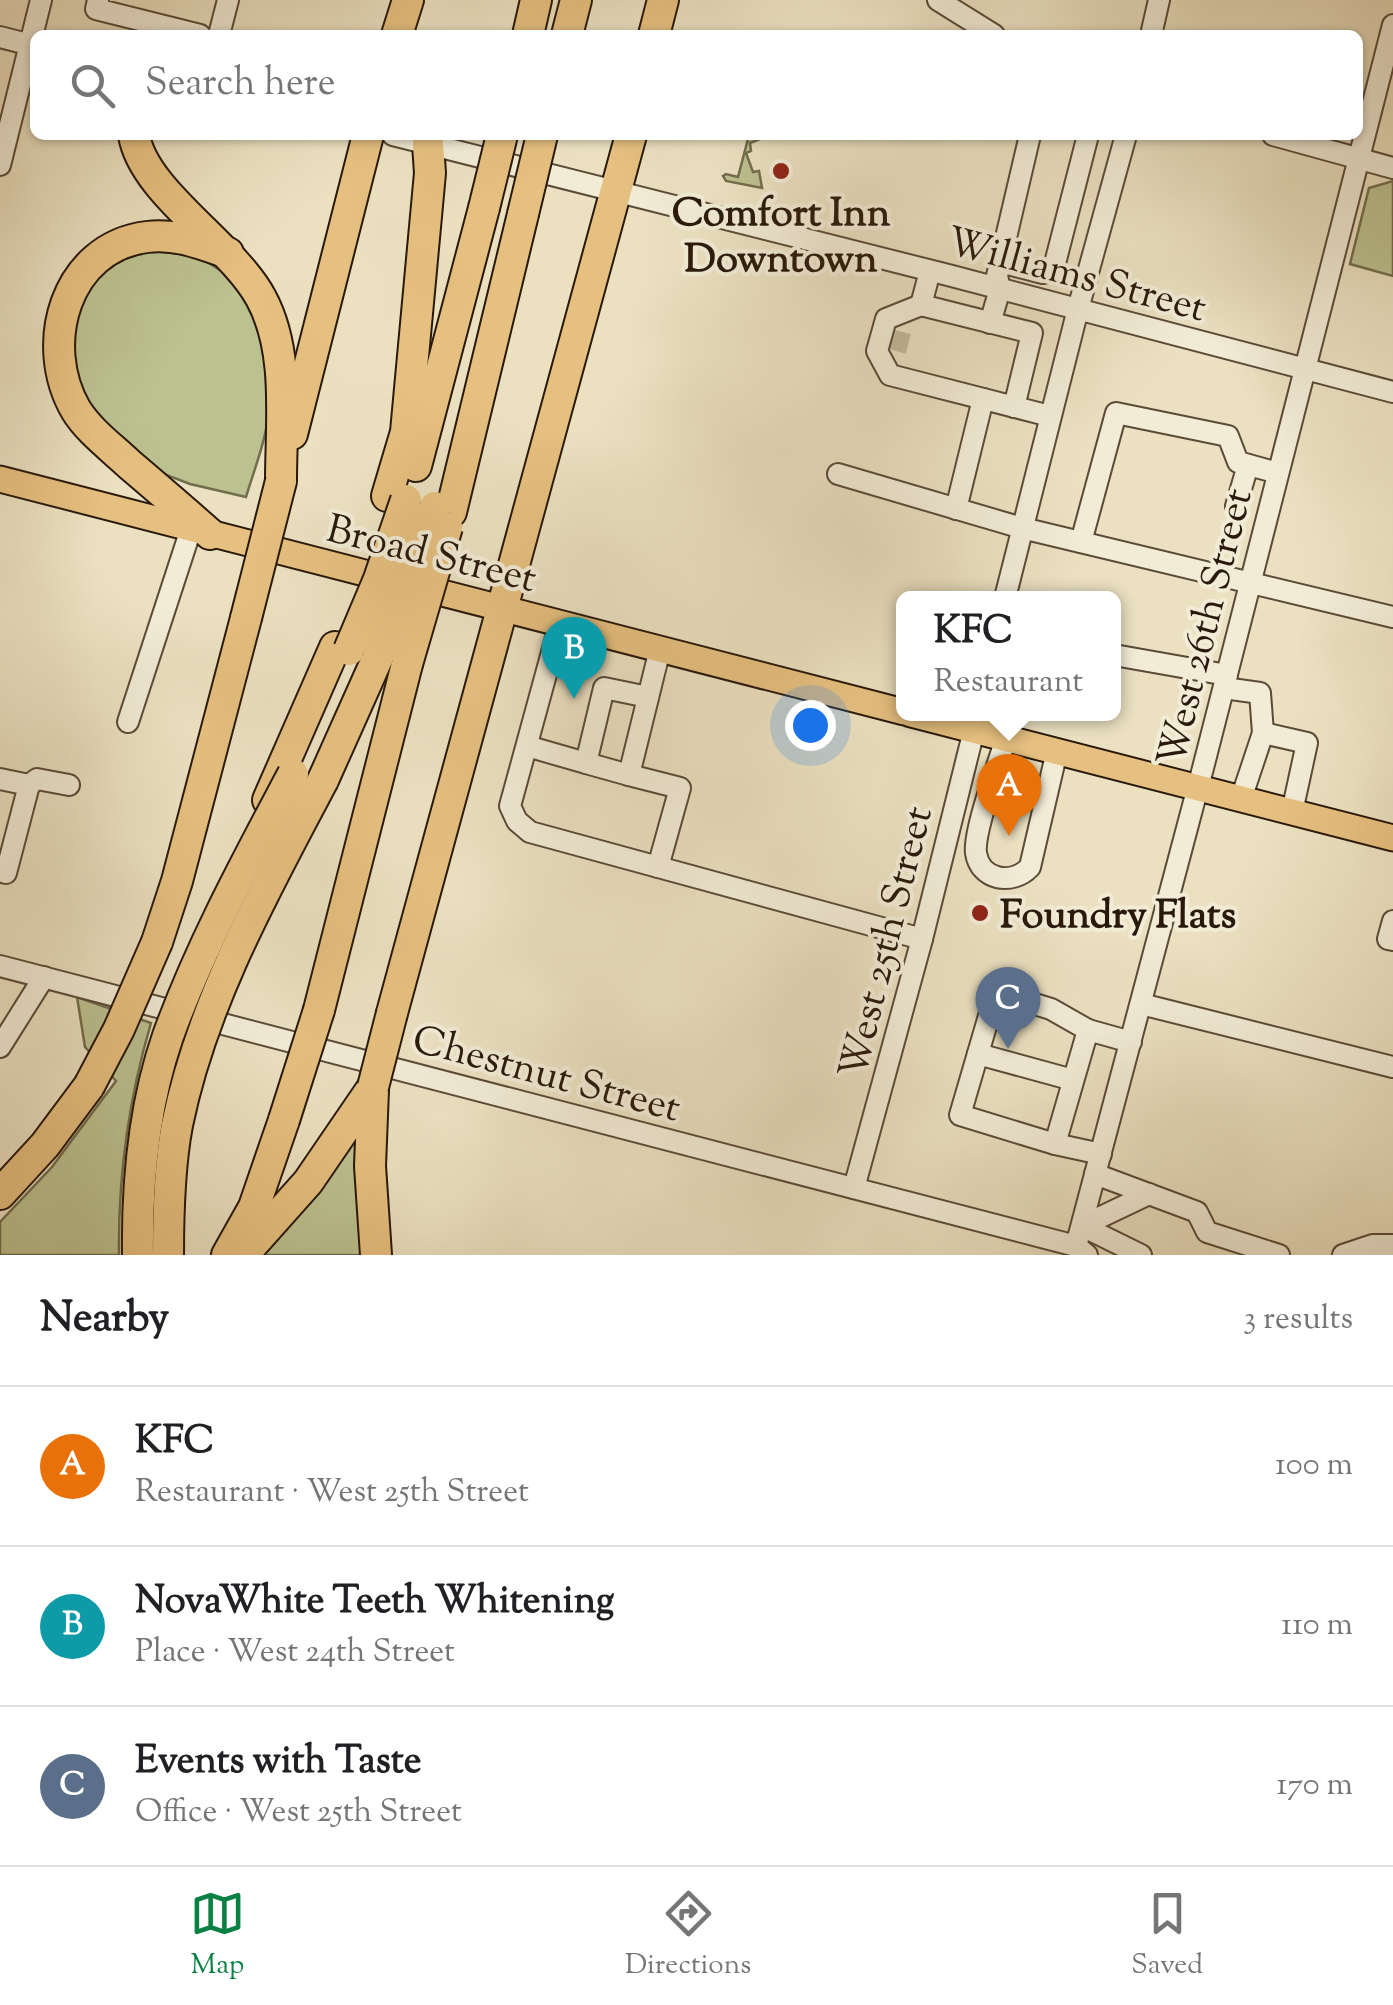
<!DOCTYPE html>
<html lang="en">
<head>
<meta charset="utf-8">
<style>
  body { margin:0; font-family:"Sorts Mill Goudy",serif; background:#f2f2f2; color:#202124 }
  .you { position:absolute; left:810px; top:725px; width:35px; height:35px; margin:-25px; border:8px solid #fff; border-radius:50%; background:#1a73e8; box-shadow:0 0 0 15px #1a73e833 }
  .badge { display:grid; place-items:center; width:65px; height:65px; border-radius:50%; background:#0b8043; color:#fff; font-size:32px; font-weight:700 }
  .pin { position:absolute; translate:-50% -82px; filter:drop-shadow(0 2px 5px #0008) }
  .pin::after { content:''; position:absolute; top:52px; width:35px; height:30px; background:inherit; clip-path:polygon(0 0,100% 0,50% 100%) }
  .popup { position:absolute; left:896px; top:591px; width:225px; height:130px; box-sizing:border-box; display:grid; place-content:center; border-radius:15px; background:#fff; filter:drop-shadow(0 2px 8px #0005); font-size:32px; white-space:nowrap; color:#757577 }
  .popup b { font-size:38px; color:#202124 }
  .popup::after { content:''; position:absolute; left:50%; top:100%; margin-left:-20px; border:20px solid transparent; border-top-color:#fff }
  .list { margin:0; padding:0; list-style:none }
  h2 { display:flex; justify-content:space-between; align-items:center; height:130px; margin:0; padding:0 40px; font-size:42px }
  h2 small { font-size:32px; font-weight:400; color:#757577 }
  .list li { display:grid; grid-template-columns:65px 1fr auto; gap:30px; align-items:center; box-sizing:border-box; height:160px; padding:0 40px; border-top:2px solid #e0e0e0 }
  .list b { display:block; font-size:38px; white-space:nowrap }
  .list p { margin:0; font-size:32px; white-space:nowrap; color:#757577 }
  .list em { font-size:32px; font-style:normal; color:#757577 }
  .icon { flex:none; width:55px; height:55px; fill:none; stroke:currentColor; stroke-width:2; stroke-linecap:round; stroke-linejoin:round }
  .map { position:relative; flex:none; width:1393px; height:1255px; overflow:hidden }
  .search { position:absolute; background:#fff; box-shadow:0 2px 8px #0004; left:30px; right:30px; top:30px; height:110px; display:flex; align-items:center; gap:25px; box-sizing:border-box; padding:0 35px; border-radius:15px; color:#757577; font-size:38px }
  .sheet { height:610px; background:#fff }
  nav { display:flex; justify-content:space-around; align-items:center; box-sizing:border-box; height:140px; border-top:2px solid #e0e0e0; background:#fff; font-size:28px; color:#757577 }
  nav a { display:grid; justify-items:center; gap:5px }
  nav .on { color:#0b8043 }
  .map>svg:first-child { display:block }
</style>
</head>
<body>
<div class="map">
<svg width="1393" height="1255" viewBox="0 0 1393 1255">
  <rect width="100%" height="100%" fill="#ebe1c1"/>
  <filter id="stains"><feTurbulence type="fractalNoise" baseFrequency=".002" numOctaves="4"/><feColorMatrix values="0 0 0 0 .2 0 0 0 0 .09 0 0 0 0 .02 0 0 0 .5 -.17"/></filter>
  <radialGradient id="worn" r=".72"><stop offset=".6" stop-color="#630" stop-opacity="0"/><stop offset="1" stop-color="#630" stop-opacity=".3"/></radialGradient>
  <g fill="#bcc190" stroke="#726d4d" stroke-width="2.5">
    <path d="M749 135H770L750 143 751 151 746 153 753 172 759 171 762 188 726 181 723 176 726 174 738 177Z"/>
    <path d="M1393 181V276L1350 264 1369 188Z"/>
    <path d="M151 248C243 250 277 332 268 414 266 441 254 470 246 497L190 484 156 471 96 422 69 356 70 320 98 274 127 255Z"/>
    <path d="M77 997 151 1023C128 1101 118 1174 119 1255H0V1222L52 1167 116 1081 85 1047Z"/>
    <path d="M362 1116 367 1255H263L283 1232Z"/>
  </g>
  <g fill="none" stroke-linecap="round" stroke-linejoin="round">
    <path stroke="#c4b99c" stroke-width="20" stroke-dasharray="20 10" stroke-linecap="butt" d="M896 351 902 329"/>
    <defs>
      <g id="minor">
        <path d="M98 0 96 9 200 35"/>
        <path d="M938 0 994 35"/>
        <path d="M219 35 228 0"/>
        <path d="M1151 35 1159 0"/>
        <path d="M0 37 35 46"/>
        <path d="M393 135 948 275 1393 392"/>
        <path d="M1273 135 1393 168"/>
        <path d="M0 165 41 0"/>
        <path d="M1000 262 1043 273 1053 271 1088 135"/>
        <path d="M930 271 921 305 886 319 877 351 890 375 1050 416"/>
        <path d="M921 305 1032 333 1014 407"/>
        <path d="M990 323 1000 289 997 276 1030 135"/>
        <path d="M838 474 1022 528 1393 617"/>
        <path d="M1236 506 1248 465"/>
        <path d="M956 509 983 399"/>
        <path d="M1081 542 1116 413 1228 436 1238 462 1278 473"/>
        <path d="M1005 598 1078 309 1126 135"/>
        <path d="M560 623 510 806 517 821 530 832 922 939"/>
        <path d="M1114 655 1227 675"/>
        <path d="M1224 688 1260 693 1263 733"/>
        <path d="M128 722 191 529"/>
        <path d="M1006 738C999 762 973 832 976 853 980 880 1012 886 1030 867L1057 751"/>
        <path d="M527 746 586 763"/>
        <path d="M629 775 586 763 604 688 648 697"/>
        <path d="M0 779 29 785 6 873 0 871"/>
        <path d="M29 785 37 779 69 785"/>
        <path d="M1241 799 1263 733 1307 743 1292 812"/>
        <path d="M658 867 680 788 629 775 660 649"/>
        <path d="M1393 921 1388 939 1393 940"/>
        <path d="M0 966 1076 1246 1087 1255"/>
        <path d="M1141 1004 1393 1067"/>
        <path d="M0 1047 44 977"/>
        <path d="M978 1054 1073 1080"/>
        <path d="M1055 1144 960 1115 996 992 1051 1009 1088 1030"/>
        <path d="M1101 1154 1055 1144 1088 1030 1131 1042"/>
        <path d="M1095 1174 1197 1212 1207 1232 1279 1255"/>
        <path d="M854 1188 922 939 978 714"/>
        <path d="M1082 1226 1149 1194"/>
        <path d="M1082 1226 1141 1255"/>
        <path d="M1076 1246 1203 768 1393 25"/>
        <path d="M1343 1255 1373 1245H1393"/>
      </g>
      <g id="major">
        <path d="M0 479 904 712"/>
        <path d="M911 714 1393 838"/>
      </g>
      <g id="highway">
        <path d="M397 35 408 0"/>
        <path d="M528 35 536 0"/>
        <path d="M567 35 576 0"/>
        <path d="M654 35 663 0"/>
        <path d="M134 135C143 192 232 244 261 298 290 351 281 422 281 481"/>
        <path d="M292 434 368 135"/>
        <path d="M416 466 484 208"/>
        <path d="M387 496 406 432 430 173 428 144"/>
        <path d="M451 512 523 214"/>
        <path d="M210 534C183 510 156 487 129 464 111 447 89 431 76 410 38 345 65 247 147 237 175 233 202 244 228 253"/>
        <path d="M323 780 378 657"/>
        <path d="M268 800 335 647"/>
        <path d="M157 942 177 881 246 618"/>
        <path d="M319 1010 407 664"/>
        <path d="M392 1013 631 135"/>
        <path d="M373 1090 370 1166 376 1255"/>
        <path d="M0 1194 45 1145 89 1086"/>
        <path d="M227 1255 254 1207 284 1120"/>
        <path d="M243 1255 308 1182 373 1087"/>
      </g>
    </defs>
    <use href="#minor" stroke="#5a4b38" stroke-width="24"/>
    <use href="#major" stroke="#29190a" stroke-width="29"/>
    <use href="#highway" stroke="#29190a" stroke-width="34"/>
    <use href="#minor" stroke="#f2ecd7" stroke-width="20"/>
    <use href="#major" stroke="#e6c080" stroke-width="25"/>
    <use href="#highway" stroke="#e6c080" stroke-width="30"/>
    <defs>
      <g id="highway-bridge">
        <path d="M484 208 502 135"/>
        <path d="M523 214 542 135"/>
        <path d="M246 618 281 481"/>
        <path d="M349 650 379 579 406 500"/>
        <path d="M378 657 435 507"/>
        <path d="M407 664 447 527"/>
        <path d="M89 1086 119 1029 157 942"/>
        <path d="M373 1087 392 1013"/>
        <path d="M284 1120 319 1010"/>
        <path d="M138 1255C137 1183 144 1105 168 1036 201 945 248 859 293 774"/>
        <path d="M168 1255C168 1212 169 1167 177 1125 202 1002 265 890 323 780"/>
      </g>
    </defs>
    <use href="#highway-bridge" stroke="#29190a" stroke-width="34" stroke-linecap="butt"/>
    <use href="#highway-bridge" stroke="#e6c080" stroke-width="30"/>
  </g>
  <g fill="#8f2418" stroke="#f2ecd7" stroke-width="4">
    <circle cx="781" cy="171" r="10"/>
    <circle cx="980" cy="913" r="10"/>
  </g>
  <g text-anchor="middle" stroke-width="8" stroke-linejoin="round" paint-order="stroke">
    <g font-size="40" font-weight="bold" fill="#29190a" stroke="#f2ecd7">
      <text x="781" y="225">Comfort Inn<tspan x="781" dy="46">Downtown</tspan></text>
      <text x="1000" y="927" text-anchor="start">Foundry Flats</text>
    </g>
    <g font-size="40" fill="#29190a" stroke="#f2ecd7">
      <text transform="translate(1077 273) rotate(15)" y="14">Williams Street</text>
      <text transform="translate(432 552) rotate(14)" y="14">Broad Street</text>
      <text transform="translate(1203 627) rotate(-76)" y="14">West 26th Street</text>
      <text transform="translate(884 942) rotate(-76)" y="14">West 25th Street</text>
      <text transform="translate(547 1072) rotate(15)" y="14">Chestnut Street</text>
    </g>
  </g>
  <rect width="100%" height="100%" filter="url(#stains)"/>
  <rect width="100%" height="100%" fill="url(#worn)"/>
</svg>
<div class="you"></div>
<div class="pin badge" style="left:1009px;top:836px;background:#e8710a">A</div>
<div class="popup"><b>KFC</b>Restaurant</div>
<div class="pin badge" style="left:574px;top:699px;background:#0f9aa8">B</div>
<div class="pin badge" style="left:1008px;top:1049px;background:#5c6f8a">C</div>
<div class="search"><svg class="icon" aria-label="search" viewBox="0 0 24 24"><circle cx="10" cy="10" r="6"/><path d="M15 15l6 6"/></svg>Search here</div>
</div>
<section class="sheet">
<h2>Nearby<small>3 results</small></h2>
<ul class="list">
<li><span class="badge" style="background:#e8710a">A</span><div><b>KFC</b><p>Restaurant · West 25th Street</p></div><em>100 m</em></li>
<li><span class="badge" style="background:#0f9aa8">B</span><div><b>NovaWhite Teeth Whitening</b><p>Place · West 24th Street</p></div><em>110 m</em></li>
<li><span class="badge" style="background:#5c6f8a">C</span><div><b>Events with Taste</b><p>Office · West 25th Street</p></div><em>170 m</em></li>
</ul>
</section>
<nav>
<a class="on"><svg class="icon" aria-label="map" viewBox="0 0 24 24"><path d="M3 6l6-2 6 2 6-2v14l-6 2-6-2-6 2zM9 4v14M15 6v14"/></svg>Map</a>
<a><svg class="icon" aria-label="directions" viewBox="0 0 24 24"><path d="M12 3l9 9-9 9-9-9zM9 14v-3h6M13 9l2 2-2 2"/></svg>Directions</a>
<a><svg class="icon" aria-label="saved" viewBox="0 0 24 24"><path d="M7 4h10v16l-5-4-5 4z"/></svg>Saved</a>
</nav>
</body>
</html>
